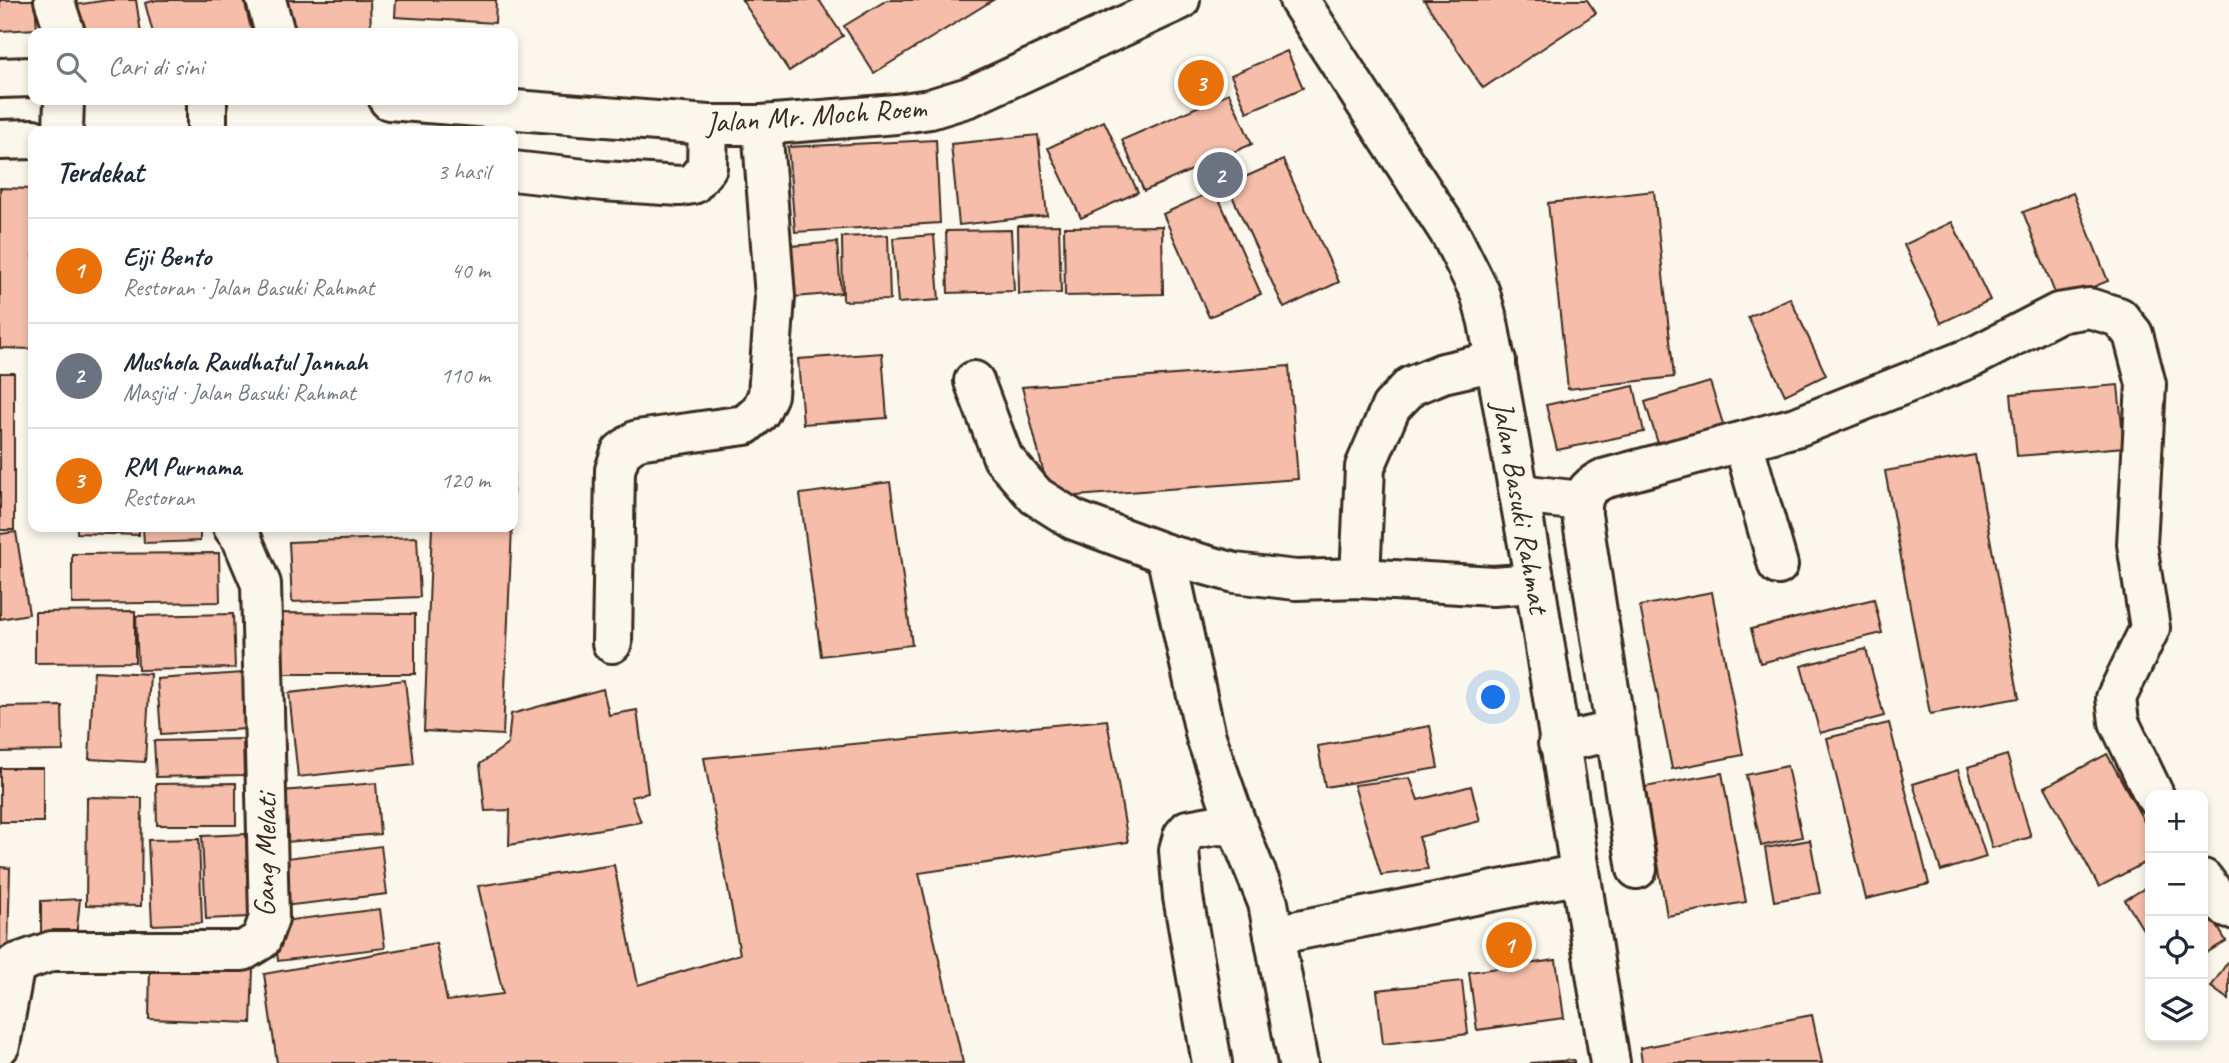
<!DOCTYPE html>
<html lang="id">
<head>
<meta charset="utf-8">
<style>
  body { margin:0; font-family:Caveat,sans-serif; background:#f6f6f7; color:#1f2937 }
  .controls { position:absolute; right:21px; bottom:21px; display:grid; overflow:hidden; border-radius:14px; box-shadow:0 4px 10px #0003 }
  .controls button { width:63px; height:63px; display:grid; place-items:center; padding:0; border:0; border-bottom:2px solid #e0e1e3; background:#fff; color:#1f2937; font:35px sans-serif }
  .you { position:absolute; left:1494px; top:698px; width:24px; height:24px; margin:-18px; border:5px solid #fff; border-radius:50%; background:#1a73e8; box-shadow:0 0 0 10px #1a73e833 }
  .badge { display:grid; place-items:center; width:46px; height:46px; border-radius:50%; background:#d1495b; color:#fff; font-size:23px; font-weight:700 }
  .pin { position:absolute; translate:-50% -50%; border:4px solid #fff; box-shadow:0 2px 7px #0006 }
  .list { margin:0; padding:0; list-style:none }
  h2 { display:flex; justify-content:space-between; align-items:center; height:91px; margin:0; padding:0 28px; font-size:30px }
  h2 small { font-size:23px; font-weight:400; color:#747a83 }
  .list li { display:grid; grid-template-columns:46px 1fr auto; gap:21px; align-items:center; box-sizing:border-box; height:105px; padding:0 28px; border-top:2px solid #e0e1e3 }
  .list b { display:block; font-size:26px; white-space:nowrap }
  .list p { margin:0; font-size:23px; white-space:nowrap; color:#747a83 }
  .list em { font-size:23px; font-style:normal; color:#747a83 }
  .icon { flex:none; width:38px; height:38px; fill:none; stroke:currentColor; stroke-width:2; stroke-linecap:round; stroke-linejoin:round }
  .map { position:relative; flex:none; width:2229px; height:1063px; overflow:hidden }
  .search { position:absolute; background:#fff; box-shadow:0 4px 10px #0003; left:28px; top:28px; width:490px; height:77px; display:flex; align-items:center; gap:18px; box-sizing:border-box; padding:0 24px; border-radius:14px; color:#747a83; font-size:26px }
  .panel { position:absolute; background:#fff; box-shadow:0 4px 10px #0003; left:28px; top:126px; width:490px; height:406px; border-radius:14px }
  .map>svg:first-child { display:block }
</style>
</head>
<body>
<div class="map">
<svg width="2229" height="1063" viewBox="0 0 2229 1063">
  <rect width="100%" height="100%" fill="#fbf7ec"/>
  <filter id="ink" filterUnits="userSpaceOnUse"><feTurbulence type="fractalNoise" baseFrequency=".0143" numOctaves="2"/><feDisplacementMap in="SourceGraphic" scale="14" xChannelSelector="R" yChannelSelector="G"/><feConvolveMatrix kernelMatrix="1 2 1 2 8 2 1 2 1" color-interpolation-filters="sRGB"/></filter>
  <g filter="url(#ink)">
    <g fill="#f5bdaa" stroke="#3b2a1e" stroke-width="2">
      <path d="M0 0H35L37 29 0 31Z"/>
      <path d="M108 0H136L141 33H79L75 5Z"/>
      <path d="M157 0H244L252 33H153L145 3Z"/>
      <path d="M285 0H370L371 33H287Z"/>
      <path d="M396 0H496L495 23 395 17Z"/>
      <path d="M742 0H819L843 36 789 71Z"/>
      <path d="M887 0H993L874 73 844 26Z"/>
      <path d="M1424 0H1587L1596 13 1483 88Z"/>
      <path d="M1287 51 1303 88 1247 112 1231 75Z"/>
      <path d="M1229 93 1252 144 1144 191 1122 140Z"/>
      <path d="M1104 121 1138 192 1081 218 1048 148Z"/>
      <path d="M1038 135 1047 215 959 225 951 144Z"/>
      <path d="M936 140 940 223 795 232 788 147Z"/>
      <path d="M1283 160 1339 282 1284 308 1227 185Z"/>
      <path d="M0 188 33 189V349L0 348Z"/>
      <path d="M1215 190 1261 294 1209 317 1163 214Z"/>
      <path d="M1654 191 1674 377 1568 389 1548 203Z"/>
      <path d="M2073 193 2108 281 2058 301 2023 212Z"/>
      <path d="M1952 222 1990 300 1941 323 1904 245Z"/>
      <path d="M1059 225 1061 293 1019 294 1018 226Z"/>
      <path d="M1162 226 1163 294 1065 296 1064 227Z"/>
      <path d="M1011 230 1014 291 948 293 946 231Z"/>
      <path d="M888 235 890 300 843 301 842 237Z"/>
      <path d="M934 235 939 300 898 303 893 238Z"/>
      <path d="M837 242 841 293 795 297 791 246Z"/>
      <path d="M1790 298 1826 375 1785 395 1748 317Z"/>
      <path d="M882 353 887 418 803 424 798 359Z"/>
      <path d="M1289 366 1298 479 1050 498 1022 387Z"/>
      <rect x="0" y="373" width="14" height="157"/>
      <path d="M1710 382 1727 437 1662 456 1645 402Z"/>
      <path d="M2118 385 2124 447 2017 456 2011 394Z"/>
      <path d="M1634 386 1644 432 1557 450 1546 405Z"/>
      <path d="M513 404H516L513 495Z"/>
      <path d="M1975 455 2019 698 1930 714 1885 471Z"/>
      <path d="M890 482 912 645 821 656 800 494Z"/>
      <path d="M77 527H139V535L77 533Z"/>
      <path d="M143 527H200V541L144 543Z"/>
      <path d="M432 527H512L503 735 424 731Z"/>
      <path d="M16 532 29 614 0 619V534Z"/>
      <path d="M417 537 420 597 292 602 289 542Z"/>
      <path d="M219 553 220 602 72 604V554Z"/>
      <path d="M1712 592 1743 755 1672 769 1640 606Z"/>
      <path d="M1874 599 1882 633 1760 663 1751 629Z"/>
      <path d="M135 611V662L35 663V612Z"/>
      <path d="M274 613 415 614V674H273Z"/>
      <path d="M233 614 235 668 138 670 136 616Z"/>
      <path d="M1866 649 1884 716 1820 733 1801 666Z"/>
      <path d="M94 671 150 674 145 762 89 759Z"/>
      <path d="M243 673 246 729 161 734 157 679Z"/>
      <path d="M405 680 414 764 298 777 289 693Z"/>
      <path d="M603 689 609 715 637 710 648 793 631 797 641 822 509 845 510 810 485 811 480 764 508 744 511 714Z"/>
      <path d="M62 706 63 751 0 752V707Z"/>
      <path d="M1107 720 1128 842 919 873 963 1063H277L264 974 436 943 447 1001 503 994 478 886 614 865 638 985 740 954 704 758Z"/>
      <path d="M1889 723 1929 884 1866 899 1827 738Z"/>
      <path d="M1430 726 1438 768 1325 787 1318 746Z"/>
      <path d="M243 739 244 775 156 777 154 741Z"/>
      <path d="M2107 754 2150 832V860L2099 887 2045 787Z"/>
      <path d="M2007 755 2031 837 1992 848 1968 767Z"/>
      <path d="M1787 766 1802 837 1761 846 1746 775Z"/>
      <rect x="0" y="768" width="43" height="54"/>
      <path d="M1958 770 1986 857 1941 871 1913 784Z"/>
      <path d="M1722 773 1746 902 1667 916 1645 787Z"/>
      <path d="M1410 778 1418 800 1471 786 1480 821 1419 837 1428 869 1381 875 1354 785Z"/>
      <path d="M236 783V825H157L156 784Z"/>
      <path d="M376 783 380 834 286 842 282 791Z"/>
      <path d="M87 797 142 798 141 906 86 905Z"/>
      <path d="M246 834 249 917 206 919 202 836Z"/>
      <path d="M199 839 202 923 152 925 148 840Z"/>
      <path d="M1810 840 1820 893 1774 901 1765 848Z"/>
      <path d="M381 846 387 894 284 906 279 859Z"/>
      <path d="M0 867 10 868 8 952H0Z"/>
      <path d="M2150 885V941L2125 900Z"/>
      <path d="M80 899 76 938 41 933V901Z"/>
      <path d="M2203 902 2226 941 2203 955Z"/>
      <path d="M380 909 385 948 278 961 274 922Z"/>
      <path d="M1556 960 1564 1018 1477 1030 1469 972Z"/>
      <path d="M2229 960V1000L2211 987Z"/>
      <path d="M150 966 253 969 251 1023 149 1019Z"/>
      <path d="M1462 981 1468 1034 1383 1044 1377 990Z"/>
      <path d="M1812 1015 1822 1063H1642L1640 1048Z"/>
      <path d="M1574 1060V1063H1530Z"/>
    </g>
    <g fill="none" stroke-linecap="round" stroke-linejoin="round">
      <defs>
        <g id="minor">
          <path d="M54 0 65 33"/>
          <path d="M266 0 275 33"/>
          <path d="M0 78 33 77"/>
          <path d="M207 100V131"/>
          <path d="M389 100 708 125H762L896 114 930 109 969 97 1180 0"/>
          <path d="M63 131 64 100"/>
          <path d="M0 140 33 139"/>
          <path d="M513 171 603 181 680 186 693 184 707 167 708 125"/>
          <path d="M974 381 1003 458 1036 496 1074 520 1166 554 1235 573 1296 580 1360 578 1493 586 1535 583"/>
          <path d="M1743 442 1778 565"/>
          <path d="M1519 494 1581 501"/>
          <path d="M1166 554 1206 737 1237 826 1268 903 1298 1063"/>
          <path d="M1360 578 1365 467 1391 407 1411 386 1443 373 1496 361"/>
          <path d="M612 643 615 470 621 452 637 440 745 425 760 412 768 395 775 297 762 125"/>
          <path d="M1558 743 1615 731"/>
          <path d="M1637 869 1582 515C1581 496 1586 487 1603 479L1799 426 1975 356 2058 313 2089 308 2119 317 2133 334 2146 384 2137 544 2150 628 2116 698 2119 722 2154 795"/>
          <path d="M2203 879 2219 900 2229 909"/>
          <path d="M1274 935 1580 874"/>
          <path d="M0 1045 15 964 52 951H243L261 940 269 918 261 584 242 539 233 527"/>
          <path d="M1212 1063 1183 897 1179 850 1183 836 1188 830 1216 825 1237 826"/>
        </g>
        <path id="major" d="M1299 0 1451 235 1480 293 1488 322 1535 583 1610 1063"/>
      </defs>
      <use href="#minor" stroke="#3b2a1e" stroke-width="44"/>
      <use href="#major" stroke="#3b2a1e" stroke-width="44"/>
      <use href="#minor" stroke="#fbf7ec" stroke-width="38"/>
      <use href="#major" stroke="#fbf7ec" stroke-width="38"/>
    </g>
  </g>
  <g text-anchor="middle" stroke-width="6" stroke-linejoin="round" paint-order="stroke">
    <g font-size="30" fill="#3b2a1e" stroke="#fbf7ec">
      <text transform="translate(816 115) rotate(-4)" y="10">Jalan Mr. Moch Roem</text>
      <text transform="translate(1521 507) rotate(80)" y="10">Jalan Basuki Rahmat</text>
      <text transform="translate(265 855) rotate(-89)" y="10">Gang Melati</text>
    </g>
  </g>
</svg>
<div class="controls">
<button>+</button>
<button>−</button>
<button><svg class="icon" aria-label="locate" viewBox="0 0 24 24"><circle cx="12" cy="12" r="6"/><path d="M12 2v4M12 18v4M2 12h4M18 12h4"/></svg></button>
<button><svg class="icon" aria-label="layers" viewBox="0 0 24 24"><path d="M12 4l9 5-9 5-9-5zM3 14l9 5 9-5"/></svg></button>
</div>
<div class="you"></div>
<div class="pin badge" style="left:1509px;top:945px;background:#e8710a">1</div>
<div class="pin badge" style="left:1220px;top:175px;background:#6b7280">2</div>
<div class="pin badge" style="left:1201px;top:83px;background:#e8710a">3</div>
<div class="search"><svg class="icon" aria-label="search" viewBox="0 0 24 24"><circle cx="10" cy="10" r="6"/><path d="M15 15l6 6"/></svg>Cari di sini</div>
<section class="panel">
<h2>Terdekat<small>3 hasil</small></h2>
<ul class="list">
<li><span class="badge" style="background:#e8710a">1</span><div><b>Eiji Bento</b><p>Restoran · Jalan Basuki Rahmat</p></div><em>40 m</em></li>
<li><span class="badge" style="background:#6b7280">2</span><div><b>Mushola Raudhatul Jannah</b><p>Masjid · Jalan Basuki Rahmat</p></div><em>110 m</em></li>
<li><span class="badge" style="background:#e8710a">3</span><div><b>RM Purnama</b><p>Restoran</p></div><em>120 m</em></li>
</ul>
</section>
</div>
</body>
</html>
